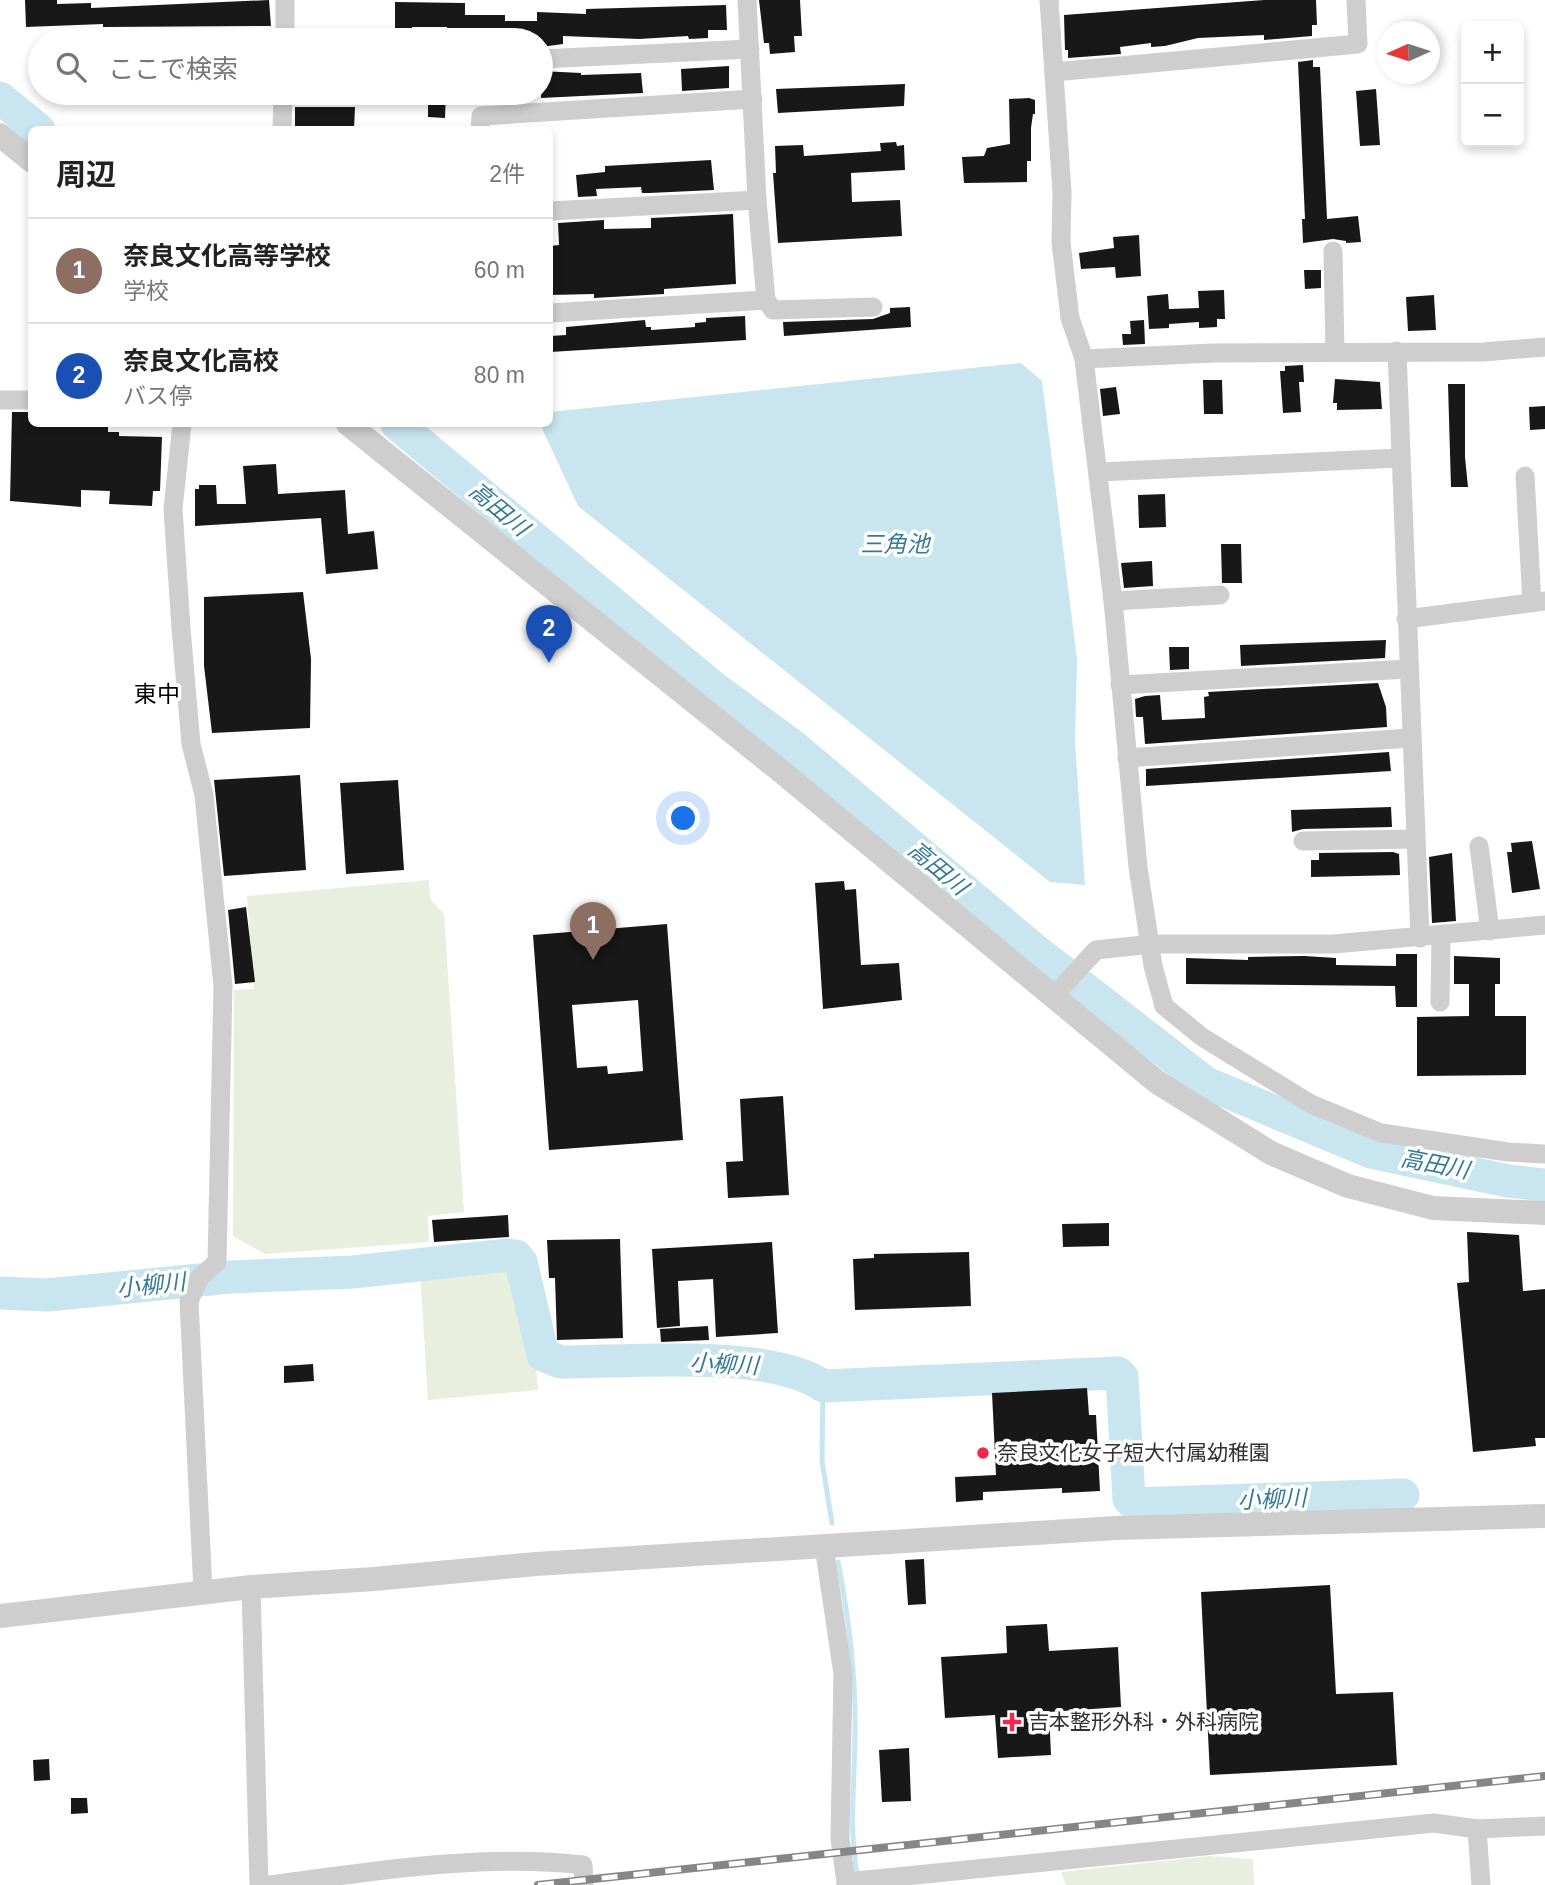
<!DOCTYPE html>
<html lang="ja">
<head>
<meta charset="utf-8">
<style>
  body { margin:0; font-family:Arial,"Noto Sans JP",sans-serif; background:#f6f6f6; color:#222 }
  .controls { position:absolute; right:21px; top:21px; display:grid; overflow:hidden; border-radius:10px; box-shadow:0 4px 10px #0003 }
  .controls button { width:63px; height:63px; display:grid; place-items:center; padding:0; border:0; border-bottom:2px solid #e0e0e0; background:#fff; color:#222; font:35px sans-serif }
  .compass { position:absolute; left:1377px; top:21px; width:63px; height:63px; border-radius:50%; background:#fff; box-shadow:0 4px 10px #0003; rotate:267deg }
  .you { position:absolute; left:684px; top:819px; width:24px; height:24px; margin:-18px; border:5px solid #fff; border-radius:50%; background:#1a73e8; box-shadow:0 0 0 10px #1a73e833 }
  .badge { display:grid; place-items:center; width:46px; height:46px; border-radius:50%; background:#111827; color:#fff; font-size:23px; font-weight:700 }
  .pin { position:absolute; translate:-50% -58px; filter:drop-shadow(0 2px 4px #0008) }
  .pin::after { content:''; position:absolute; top:37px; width:24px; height:21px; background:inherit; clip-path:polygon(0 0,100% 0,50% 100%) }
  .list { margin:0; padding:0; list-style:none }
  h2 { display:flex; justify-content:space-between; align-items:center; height:91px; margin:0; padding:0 28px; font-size:30px }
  h2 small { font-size:23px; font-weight:400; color:#767676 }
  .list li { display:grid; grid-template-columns:46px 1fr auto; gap:21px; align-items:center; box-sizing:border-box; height:105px; padding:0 28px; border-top:2px solid #e0e0e0 }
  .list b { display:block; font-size:26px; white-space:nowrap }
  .list p { margin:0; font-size:23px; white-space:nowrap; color:#767676 }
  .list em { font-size:23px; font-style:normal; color:#767676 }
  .icon { flex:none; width:38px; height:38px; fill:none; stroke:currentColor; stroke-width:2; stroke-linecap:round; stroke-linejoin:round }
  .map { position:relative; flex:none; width:1545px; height:1885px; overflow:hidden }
  .search { position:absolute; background:#fff; box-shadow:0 4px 10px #0003; left:28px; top:28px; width:525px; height:77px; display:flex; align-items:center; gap:18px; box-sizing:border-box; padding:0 24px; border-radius:38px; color:#767676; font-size:26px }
  .panel { position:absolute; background:#fff; box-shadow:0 4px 10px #0003; left:28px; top:126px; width:525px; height:301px; border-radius:10px }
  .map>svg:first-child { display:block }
</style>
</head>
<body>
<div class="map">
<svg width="1545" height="1885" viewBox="0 0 1545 1885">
  <rect width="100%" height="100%" fill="#fff"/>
  <g fill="#e9efde">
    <path d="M429 880 430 899 444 914 464 1212 428 1216 429 1242 265 1254 233 1236 234 990 254 989 247 896Z"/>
    <path d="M511 1261 517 1269 535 1355 538 1390 428 1400 420 1272Z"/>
    <path d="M1209 1856 1253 1859 1254 1885H1066L1061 1872Z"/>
  </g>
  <path fill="#c9e5f0" d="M1021 363 1042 381 1077 659 1075 743 1085 885 1050 882 578 506 540 424H550V412Z"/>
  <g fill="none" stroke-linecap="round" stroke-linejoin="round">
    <g stroke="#c9e5f0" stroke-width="5">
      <path d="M823 1386 822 1461 832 1523"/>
      <path d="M838 1562C849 1618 856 1676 855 1733 855 1781 848 1831 858 1878"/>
    </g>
    <g stroke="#c9e5f0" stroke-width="33">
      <path d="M0 98 39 130"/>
      <path d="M397 424 713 687 793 746 1035 950 1206 1083 1371 1152 1508 1181 1545 1185"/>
      <path d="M0 1293 47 1295 230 1277 353 1272 508 1255 516 1256 521 1262 543 1355 561 1362C627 1362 772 1349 823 1386L1118 1373 1122 1377 1129 1499 1134 1504 1403 1495"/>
    </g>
  </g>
  <g fill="#181818" fill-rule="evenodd">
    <path d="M25 0H57V4L91 3V8L269 0 271 26 103 27V24L26 27Z"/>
    <path d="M759 0H800L802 36H794L795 52 770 54 769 43H764Z"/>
    <path d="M1264 0H1316L1317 25H1312V36L1264 40V35L1198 38 1165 46 1151 47V43L1120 47 1121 54 1068 58V50H1065L1064 15Z"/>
    <path d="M395 2 465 3V15H505V21H537V12L586 14V9L726 5 727 30H708V38L689 39 688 36 639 39 563 36V44L541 47V40H483V35L448 36 447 27H412V35H395Z"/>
    <path d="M1313 60V67H1320L1327 219 1358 216 1361 242 1346 243V241L1333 239 1303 243 1302 219H1305L1298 62Z"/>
    <path d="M729 66V88L682 91 681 69Z"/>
    <path d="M541 71 581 73V75L641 73 643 93 541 98Z"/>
    <path d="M905 84 904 106 778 113 776 89Z"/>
    <path d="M1376 89 1380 145 1360 146 1356 91Z"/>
    <path d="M428 93H446L445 118 428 117Z"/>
    <path d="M483 93H528V101L484 104Z"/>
    <path d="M1029 98 1035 100V114H1033L1031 128V161H1027V182L964 183 962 157 984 156 987 148 1010 144 1009 99Z"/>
    <path d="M295 107H355L354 130H295Z"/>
    <path d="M896 142 897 146 904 145 905 170 851 173 852 202 900 200 902 236 778 243 773 173H776L775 146 803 145 804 156 881 151 880 143Z"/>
    <path d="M711 160 714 190 649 193H642L641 187 596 189 597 196 578 197 576 175 605 172V166Z"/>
    <path d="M733 214 736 284 664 289V294L594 298V294L550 295V246L559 245 558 223 604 220V229L651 228V218Z"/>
    <path d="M1139 235 1141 276 1116 278 1115 267 1081 269 1079 253 1114 248 1113 237Z"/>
    <path d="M1304 270H1321V288L1305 289Z"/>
    <path d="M1224 290 1225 319H1217V327L1199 328V322L1169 324V328L1149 329 1147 296 1168 294 1169 309 1199 308 1198 291Z"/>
    <path d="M1434 295 1436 330 1408 331 1406 297Z"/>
    <path d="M910 307 911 327 784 336 783 322 873 319 890 313V308Z"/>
    <path d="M745 316 746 340 550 352V336L566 335V327L645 320 646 327H651V330L695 327V323L706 322V318Z"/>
    <path d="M1144 320 1145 344 1123 345 1122 334H1131L1130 321Z"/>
    <path d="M1303 365 1304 382H1299L1301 412 1283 413 1280 371H1285V366Z"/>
    <path d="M1335 379 1380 382 1382 409 1337 410V403H1333Z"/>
    <path d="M1203 380H1222L1223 414H1204Z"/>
    <path d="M1448 384H1465V457L1468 487H1451Z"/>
    <path d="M1116 387 1120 414 1103 416 1100 389Z"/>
    <path d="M1545 406V429L1530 430 1529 407Z"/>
    <path d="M12 412H32V424H108V432H119V436L162 437 160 491H153L152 506 109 504 110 491 81 490V507L10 501Z"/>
    <path d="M276 464 278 494 345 490 348 534 374 531 378 569 326 574 321 518 195 526V489H199V485H216L217 504H246L243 466Z"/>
    <path d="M1165 494 1166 527 1139 528 1138 495Z"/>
    <path d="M1221 544H1241L1242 583H1222Z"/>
    <path d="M1152 561 1153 586 1124 588 1121 563Z"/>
    <path d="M303 592 311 659 310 728 212 733 204 666V597Z"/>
    <path d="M1386 640 1385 658 1241 666 1240 645Z"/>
    <path d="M1169 647H1189V669L1170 670Z"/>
    <path d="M1378 683 1386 707 1387 727 1145 744 1143 717H1136L1135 699 1145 696 1160 695 1162 720 1205 718 1204 697 1209 696 1208 692Z"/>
    <path d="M1389 752 1391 771 1146 786V769Z"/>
    <path d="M300 775 306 870 224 876 214 780Z"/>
    <path d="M398 780 404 870 346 874 340 783Z"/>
    <path d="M1391 807 1392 827 1303 829 1292 832 1291 810Z"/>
    <path d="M1532 841 1540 889 1512 893 1507 852H1512L1511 843Z"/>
    <path d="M1393 852 1399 854 1400 875 1311 877V860H1319V853Z"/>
    <path d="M1452 853 1456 921 1432 923 1429 857Z"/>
    <path d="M844 881 845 890 856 889 861 965 899 963 902 1000 823 1009 815 883Z"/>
    <path d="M246 907 255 982 235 984 228 910Z"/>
    <path d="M667 924 683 1140 549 1150 533 935ZM638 1000 643 1071 608 1074 607 1066 577 1068 572 1005Z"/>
    <path d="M1396 954H1417V1007H1396L1395 986 1186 984V958L1248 960V957L1304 956 1336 958V965L1396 966Z"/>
    <path d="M1454 956 1500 958V984H1495V1016H1526V1075L1417 1076V1017L1469 1016V984H1454Z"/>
    <path d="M783 1096 789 1195 728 1198 726 1162 743 1161 740 1099Z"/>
    <path d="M508 1215 509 1237 434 1242 432 1220Z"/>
    <path d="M1109 1223V1246L1063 1247 1062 1224Z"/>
    <path d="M1467 1232 1519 1235 1523 1291 1545 1289V1438H1535L1536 1446 1473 1452 1457 1283 1469 1282Z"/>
    <path d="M620 1239 623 1338 557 1340 555 1278H549L547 1240Z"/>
    <path d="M772 1242 778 1333 716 1337 713 1279 678 1281 680 1326 657 1328 652 1249Z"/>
    <path d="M969 1252 971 1306 855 1310 853 1259 874 1258V1254Z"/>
    <path d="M708 1326 709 1340 661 1342 660 1329Z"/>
    <path d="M313 1364 314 1381 284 1383V1366Z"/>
    <path d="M1087 1388 1089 1415H1096L1100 1491 1062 1493V1488L983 1492V1500L956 1502 955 1477 996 1475 992 1393Z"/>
    <path d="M924 1559 926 1604 908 1605 905 1560Z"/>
    <path d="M1330 1585 1336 1694 1393 1692 1397 1765 1210 1775 1201 1592Z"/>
    <path d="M1047 1624 1049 1651 1118 1647 1121 1707 1049 1712 1051 1755 998 1758 995 1715 945 1718 941 1657 1007 1653 1006 1626Z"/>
    <path d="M909 1748 911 1801 882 1802 879 1750Z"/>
    <path d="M49 1759 50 1780 34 1781 33 1760Z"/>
    <path d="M71 1798H87L88 1813 71 1814Z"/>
  </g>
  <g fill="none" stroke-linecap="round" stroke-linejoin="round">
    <g stroke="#cecece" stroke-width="19">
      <path d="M1049 0 1062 192 1061 242 1070 318 1084 359 1113 601 1138 867 1153 966 1164 1006 1202 1037 1311 1104 1381 1133 1508 1152 1545 1154"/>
      <path d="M285 40V0"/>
      <path d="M541 59 750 49"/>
      <path d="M1054 72 1358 44 1356 0"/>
      <path d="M282 130 283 93"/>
      <path d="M480 130 481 116 753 99"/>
      <path d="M550 211 757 200"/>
      <path d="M1333 251 1335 352"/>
      <path d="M766 300 773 310 873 307"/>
      <path d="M550 313 766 300 757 200 747 0"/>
      <path d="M1397 351 1420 938"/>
      <path d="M1084 359 1213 353 1483 352 1545 347"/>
      <path d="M0 400H32"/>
      <path d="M182 424 173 509 181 628 191 744 204 795 223 986 217 1262 200 1277 189 1301 203 1592"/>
      <path d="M1099 472 1399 458"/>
      <path d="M1525 476 1532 603"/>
      <path d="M1113 601 1220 595"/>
      <path d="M1406 619 1545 601"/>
      <path d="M1120 685 1408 669"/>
      <path d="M1127 758 1410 738"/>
      <path d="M1303 841 1415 839"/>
      <path d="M1479 846 1490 931"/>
      <path d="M1052 998 1096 950 1152 944H1334L1545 925"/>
      <path d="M1440 1002 1441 936"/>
      <path d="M824 1546 843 1674 840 1839 846 1882"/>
      <path d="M251 1587 259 1885"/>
      <path d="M1477 1829 1481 1885"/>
      <path d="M270 1885C369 1872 484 1853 583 1865L584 1885"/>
      <path d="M846 1885V1882L1434 1823 1477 1829 1545 1826"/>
    </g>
    <g stroke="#cecece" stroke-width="24">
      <path d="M0 135 32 161"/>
      <path d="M348 424 777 768 1157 1082 1271 1153 1348 1186 1433 1208 1545 1213"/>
      <path d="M0 1616 251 1587 374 1579 536 1564 1116 1528 1545 1516"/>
    </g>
    <defs>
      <path id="rail" d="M538 1885 1545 1776"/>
    </defs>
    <use href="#rail" stroke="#868686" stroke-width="8"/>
    <use href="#rail" stroke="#fff" stroke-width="5" stroke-dasharray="16" stroke-linecap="butt"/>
  </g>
  <g fill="#f5264d" stroke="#fff" stroke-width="2.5">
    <circle cx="983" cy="1453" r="7"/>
    <path d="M1008.5 1711.5h7v7h7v7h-7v7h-7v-7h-7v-7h7z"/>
  </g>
  <g text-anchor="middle" stroke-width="7" stroke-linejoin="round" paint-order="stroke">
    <g font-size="21" fill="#313131" stroke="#fff" text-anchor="start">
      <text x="997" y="1460">奈良文化女子短大付属幼稚園</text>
      <text x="1028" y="1729">吉本整形外科・外科病院</text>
    </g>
    <g font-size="23" font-style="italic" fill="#347a95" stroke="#fff">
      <text transform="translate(499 509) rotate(40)" y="8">高田川</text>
      <text x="895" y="552">三角池</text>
      <text transform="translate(938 868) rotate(40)" y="8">高田川</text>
      <text transform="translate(1435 1164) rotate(11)" y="8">高田川</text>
      <text transform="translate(151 1285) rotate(-6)" y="8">小柳川</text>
      <text transform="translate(724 1364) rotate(3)" y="8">小柳川</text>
      <text transform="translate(1272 1499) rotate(-2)" y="8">小柳川</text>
    </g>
    <g font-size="23" fill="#000" stroke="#fff">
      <text x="157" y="702">東中</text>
    </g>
  </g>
</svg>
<div class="controls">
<button>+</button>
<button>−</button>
</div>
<svg class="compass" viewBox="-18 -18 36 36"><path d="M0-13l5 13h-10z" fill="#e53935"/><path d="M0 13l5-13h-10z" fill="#767676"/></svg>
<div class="you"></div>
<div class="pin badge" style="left:593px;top:960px;background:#8d6e63">1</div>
<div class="pin badge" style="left:549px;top:663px;background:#1a4fb4">2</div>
<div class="search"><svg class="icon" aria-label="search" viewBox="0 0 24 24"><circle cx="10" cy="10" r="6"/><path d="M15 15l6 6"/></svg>ここで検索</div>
<section class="panel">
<h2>周辺<small>2件</small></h2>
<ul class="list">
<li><span class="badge" style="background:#8d6e63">1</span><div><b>奈良文化高等学校</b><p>学校</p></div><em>60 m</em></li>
<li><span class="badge" style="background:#1a4fb4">2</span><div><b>奈良文化高校</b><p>バス停</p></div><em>80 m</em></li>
</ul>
</section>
</div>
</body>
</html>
